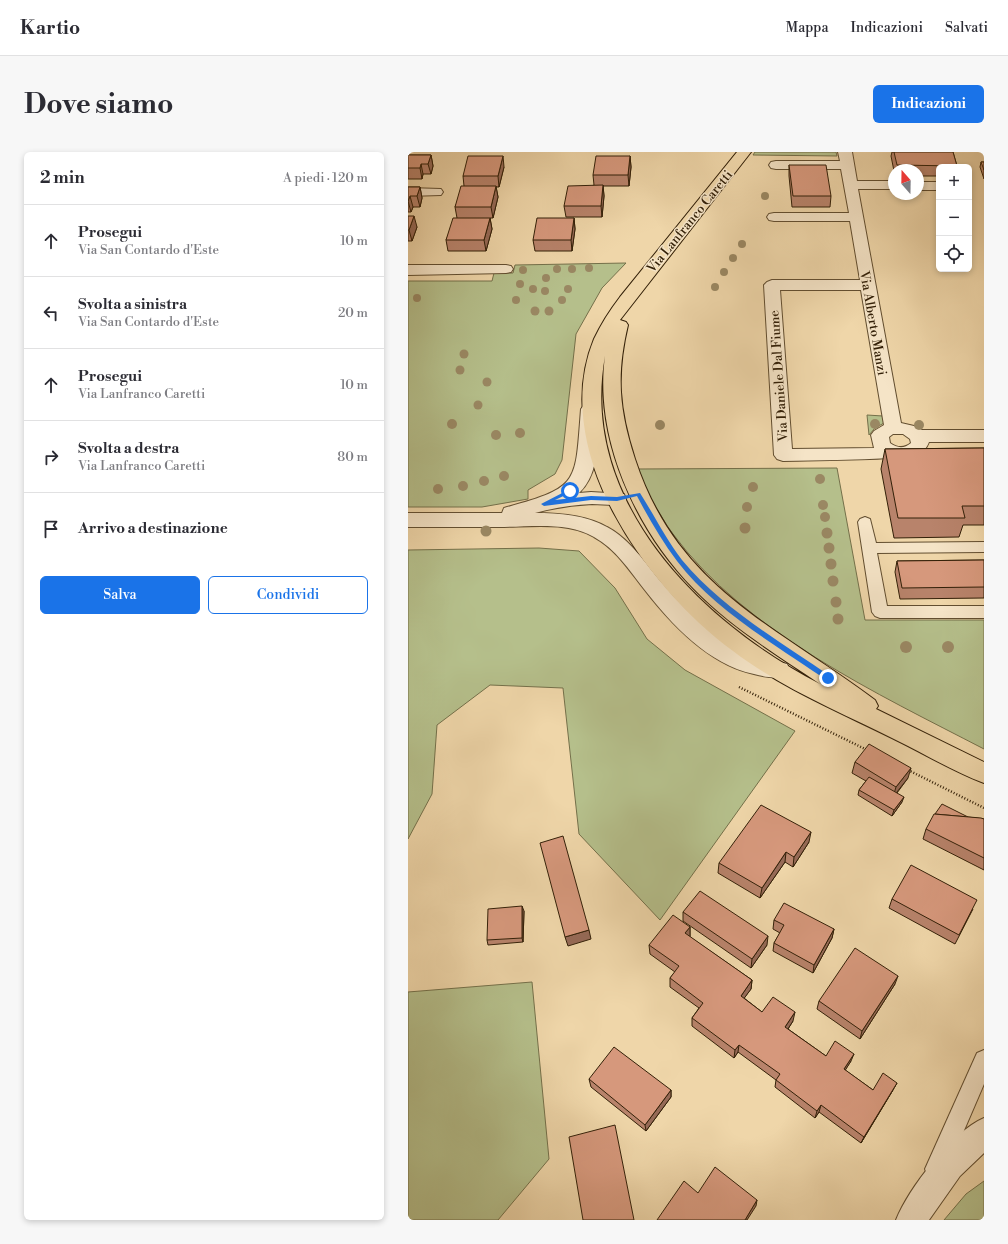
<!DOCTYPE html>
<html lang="it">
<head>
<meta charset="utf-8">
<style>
  body { margin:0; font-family:"Libre Bodoni",serif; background:#f7f7f7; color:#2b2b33 }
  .controls { position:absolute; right:12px; top:12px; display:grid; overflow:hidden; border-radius:6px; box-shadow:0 2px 6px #0003 }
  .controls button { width:36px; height:36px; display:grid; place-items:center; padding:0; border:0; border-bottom:1px solid #e1e1e2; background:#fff; color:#2b2b33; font:20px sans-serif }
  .compass { position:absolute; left:480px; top:12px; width:36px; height:36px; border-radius:50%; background:#fff; box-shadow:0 2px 6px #0003; rotate:340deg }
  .stop { position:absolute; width:12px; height:12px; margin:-9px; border:3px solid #1a73e8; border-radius:50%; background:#fff }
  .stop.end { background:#1a73e8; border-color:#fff; box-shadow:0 1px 4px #0008 }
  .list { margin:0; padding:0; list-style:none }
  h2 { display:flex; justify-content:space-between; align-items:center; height:52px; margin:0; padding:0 16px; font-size:17px }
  h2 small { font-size:13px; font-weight:400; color:#7c7c81 }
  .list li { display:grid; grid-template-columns:26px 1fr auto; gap:12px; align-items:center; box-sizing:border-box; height:72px; padding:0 16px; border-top:1px solid #e1e1e2 }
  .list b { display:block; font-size:15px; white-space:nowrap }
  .list p { margin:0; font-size:13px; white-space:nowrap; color:#7c7c81 }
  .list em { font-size:13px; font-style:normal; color:#7c7c81 }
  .actions { display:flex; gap:8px; padding:12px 16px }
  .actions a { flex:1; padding:9px 0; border:1px solid #1a73e8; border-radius:6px; text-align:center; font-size:14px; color:#1a73e8 }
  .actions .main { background:#1a73e8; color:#fff }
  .icon { flex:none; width:22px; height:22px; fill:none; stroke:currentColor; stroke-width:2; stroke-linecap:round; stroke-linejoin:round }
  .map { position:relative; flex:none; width:576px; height:1068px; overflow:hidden; border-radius:6px }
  header { display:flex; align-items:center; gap:24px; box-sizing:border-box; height:56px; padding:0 20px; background:#fff; border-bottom:1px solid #e1e1e2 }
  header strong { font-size:19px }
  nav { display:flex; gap:22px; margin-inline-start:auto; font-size:14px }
  .intro { display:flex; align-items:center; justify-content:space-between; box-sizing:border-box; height:96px; padding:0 24px }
  h1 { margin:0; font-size:28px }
  .button { padding:10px 18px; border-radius:6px; background:#1a73e8; color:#fff; font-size:14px; font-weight:700 }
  main { display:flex; gap:24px; padding:0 24px }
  aside { flex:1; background:#fff; border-radius:6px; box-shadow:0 2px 6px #0003 }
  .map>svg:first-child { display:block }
</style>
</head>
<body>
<header>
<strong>Kartio</strong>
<nav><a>Mappa</a><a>Indicazioni</a><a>Salvati</a></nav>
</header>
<div class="intro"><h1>Dove siamo</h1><a class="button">Indicazioni</a></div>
<main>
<aside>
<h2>2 min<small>A piedi · 120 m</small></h2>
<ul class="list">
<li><svg class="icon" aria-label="ahead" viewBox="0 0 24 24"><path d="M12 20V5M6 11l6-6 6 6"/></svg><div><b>Prosegui</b><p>Via San Contardo d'Este</p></div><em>10 m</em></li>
<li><svg class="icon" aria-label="left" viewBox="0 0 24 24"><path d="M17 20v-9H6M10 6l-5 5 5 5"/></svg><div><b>Svolta a sinistra</b><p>Via San Contardo d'Este</p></div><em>20 m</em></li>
<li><svg class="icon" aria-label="ahead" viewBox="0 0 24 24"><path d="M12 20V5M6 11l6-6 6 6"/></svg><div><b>Prosegui</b><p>Via Lanfranco Caretti</p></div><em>10 m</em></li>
<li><svg class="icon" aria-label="right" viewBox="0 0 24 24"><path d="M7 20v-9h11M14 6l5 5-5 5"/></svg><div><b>Svolta a destra</b><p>Via Lanfranco Caretti</p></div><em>80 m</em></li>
<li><svg class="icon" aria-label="arrive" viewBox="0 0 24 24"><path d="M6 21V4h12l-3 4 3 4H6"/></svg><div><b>Arrivo a destinazione</b></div></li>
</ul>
<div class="actions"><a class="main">Salva</a><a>Condividi</a></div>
</aside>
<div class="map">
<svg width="576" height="1068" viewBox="0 0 576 1068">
  <rect width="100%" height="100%" fill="#efd6a9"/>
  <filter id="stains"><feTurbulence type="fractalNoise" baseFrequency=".005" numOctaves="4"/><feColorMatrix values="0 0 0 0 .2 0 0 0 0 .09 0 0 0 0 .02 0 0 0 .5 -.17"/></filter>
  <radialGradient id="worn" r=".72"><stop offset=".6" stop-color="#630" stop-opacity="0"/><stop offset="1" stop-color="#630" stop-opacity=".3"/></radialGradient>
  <g fill="#b5bf8b" stroke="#74704a">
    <path d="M347 0H428L429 4 345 3Z"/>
    <path d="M218 111 194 136 168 182 154 308 147 322 120 338V347L74 355H0V129H84L86 121H105L107 113Z"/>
    <path d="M459 263 475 264 476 271 467 276 461 283Z"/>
    <path d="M429 316 457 468H576V597C470 542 337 480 265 382 250 362 239 338 227 317Z"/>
    <path d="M131 396 171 399 207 436 239 487 277 518 387 579 252 768 171 682 155 536 82 533 29 573 24 642 0 687V398Z"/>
    <path d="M124 830 141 1007 90 1068H0V840Z"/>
    <path d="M576 1029V1068H536L558 1042Z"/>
  </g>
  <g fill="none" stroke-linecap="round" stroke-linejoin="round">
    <defs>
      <g id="service">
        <path d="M457 365 462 367 468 391 576 390V400L469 401 479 454H576V466H472L467 464 464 460 450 370 452 367Z"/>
        <path d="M576 898V932L536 1025 528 1028 520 1025 517 1017 569 901Z"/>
      </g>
      <g id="minor">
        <path d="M430 0H444L449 29H486V37H450L493 271 506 274 514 278H576V290H521C519 295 515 301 510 304 500 308 492 305 483 306 447 308 411 308 375 309L369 307 366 303 356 133 359 130 364 128H452L442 69H366L361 68 359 65 361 62 366 61H441L433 17H368L363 16 361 13 363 10 368 9H432ZM372 138H453L476 273 466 279 463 283 466 296 384 297ZM485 282H495L502 287 503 291C496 297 489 296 482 291L481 285Z"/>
        <rect x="510" y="30" width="21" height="8"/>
        <path d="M0 36 33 37 35 40 33 43 0 44Z"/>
        <path d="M0 113H98L103 114 105 117 103 120 98 121 0 123Z"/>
      </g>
      <g id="tertiary">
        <path d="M182 252 188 253 191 257C189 285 193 320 171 341L183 340 216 342 218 347 216 352C205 354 195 352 184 352 165 353 145 356 127 361 151 361 178 363 199 375 223 388 237 411 254 431 273 454 296 476 321 493 341 507 357 505 379 512L382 518 379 524C368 527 357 525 346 522 301 513 263 472 236 437 221 418 208 397 186 385 159 369 121 375 91 375 61 375 30 375 0 375V361H94L96 356C172 335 167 333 173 257L176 253Z"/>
        <path d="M576 966V1001L552 1024 521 1068H488C501 1036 544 980 576 966Z"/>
      </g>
      <path id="primary" d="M329 0H343L212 168 218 170 220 173C208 223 211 258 227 307 269 436 367 473 467 548L470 554 468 557 576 610V631C546 620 517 602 488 588 432 560 375 537 325 499 239 436 140 299 186 187 193 172 202 158 212 145ZM197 204C186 287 228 378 286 437 323 475 369 503 412 532 294 471 170 350 197 204Z"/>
    </defs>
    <use href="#service" stroke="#624e30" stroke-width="2"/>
    <use href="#minor" stroke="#624e30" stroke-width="2"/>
    <use href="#tertiary" stroke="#624e30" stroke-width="2"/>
    <use href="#primary" stroke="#332008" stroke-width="2"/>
    <g stroke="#332008" stroke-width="2.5" stroke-dasharray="1 2" stroke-linecap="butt">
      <path d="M331 535 459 598"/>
      <path d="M500 618 576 656"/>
    </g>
    <use href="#service" fill="#f5e4c7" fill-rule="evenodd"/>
    <use href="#minor" fill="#f5e4c7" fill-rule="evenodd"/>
    <use href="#tertiary" fill="#f5e4c7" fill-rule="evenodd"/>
    <use href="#primary" fill="#efd6a9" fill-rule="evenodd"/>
  </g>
  <g fill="#9a8863">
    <circle cx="357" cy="44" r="4"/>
    <circle cx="334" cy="92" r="4"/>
    <circle cx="325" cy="106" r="4"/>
    <circle cx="181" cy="116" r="4"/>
    <circle cx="149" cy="117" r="4"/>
    <circle cx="164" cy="117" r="4"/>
    <circle cx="115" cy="118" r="4"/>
    <circle cx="316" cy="120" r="4"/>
    <circle cx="138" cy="126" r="4"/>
    <circle cx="112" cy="132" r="4"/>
    <circle cx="307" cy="135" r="4"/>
    <circle cx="125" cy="137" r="4"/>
    <circle cx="160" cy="137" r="4"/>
    <circle cx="137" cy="139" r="4"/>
    <circle cx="9" cy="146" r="4"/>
    <circle cx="108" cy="148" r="4"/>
    <circle cx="154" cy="148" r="4"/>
    <circle cx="127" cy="159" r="4.5"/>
    <circle cx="141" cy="159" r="4.5"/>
    <circle cx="56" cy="202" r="4.5"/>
    <circle cx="52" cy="218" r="4.5"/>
    <circle cx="79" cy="230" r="4.5"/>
    <circle cx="70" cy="253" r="4.5"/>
    <circle cx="44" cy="272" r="5"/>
    <circle cx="467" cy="272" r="5"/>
    <circle cx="252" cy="273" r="5"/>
    <circle cx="511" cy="273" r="5"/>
    <circle cx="112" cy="281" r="5"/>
    <circle cx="88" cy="283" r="5"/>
    <circle cx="96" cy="324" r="5"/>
    <circle cx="412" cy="327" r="5"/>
    <circle cx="76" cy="329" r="5"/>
    <circle cx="55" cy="334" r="5"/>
    <circle cx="345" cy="335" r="5"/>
    <circle cx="30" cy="337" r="5"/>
    <circle cx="415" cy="353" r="5"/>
    <circle cx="339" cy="355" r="5"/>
    <circle cx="417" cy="365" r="5"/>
    <circle cx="337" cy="376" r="5.5"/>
    <circle cx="78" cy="379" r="5.5"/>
    <circle cx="419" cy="381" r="5.5"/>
    <circle cx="421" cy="396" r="5.5"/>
    <circle cx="423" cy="412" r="5.5"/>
    <circle cx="425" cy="429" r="5.5"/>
    <circle cx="428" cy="450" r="5.5"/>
    <circle cx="430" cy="467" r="5.5"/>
    <circle cx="498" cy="495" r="6"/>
    <circle cx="540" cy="495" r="6"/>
  </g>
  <g fill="#b8836b" stroke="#332008">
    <path d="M484 0H545L549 14V15H531V24H510V18H486V19L483 4Z"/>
    <path d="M0 3H23L25 14 23 22H15L14 27H0Z"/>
    <path d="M222 4 223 15 221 34H195L196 44 194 65H158L156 54 186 33 185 23Z"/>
    <path d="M573 10H576V27L572 15Z"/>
    <path d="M381 13 423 44 422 55H384L381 24Z"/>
    <path d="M96 15 91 35H88L90 45 85 66H82L84 77 78 99H40L38 88 49 66 47 55 56 34 55 24Z"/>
    <path d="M0 35H12L14 46 12 55H5L3 60H0Z"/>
    <path d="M0 64 9 75 4 89H0Z"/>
    <path d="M166 66 167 77 164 99H127L125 88Z"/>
    <path d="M576 296V373H555L551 385 486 386 473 317 477 297Z"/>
    <path d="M576 408V446L492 447 487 420 489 409Z"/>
    <path d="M447 610 500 626 489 641 494 650 484 664 450 643 451 638 458 629 444 621Z"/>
    <path d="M560 665 576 667V718L515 687 518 677Z"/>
    <path d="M401 690 385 715 377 710 352 746 310 721 311 711Z"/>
    <path d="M484 747 565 757 547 792 481 756Z"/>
    <path d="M116 759 115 790 80 793 79 788Z"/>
    <path d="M275 760 359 793 343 816 275 769Z"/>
    <path d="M366 768 426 777 424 786 405 821 365 799 366 791 372 781 365 777Z"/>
    <path d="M282 775V785L344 828 343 837 336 846 354 860 385 869 380 877 418 904 443 909 437 918 465 938H485L453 991 411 960 407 966 367 935 368 928 330 900 326 906 284 874V866L291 856 262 835V826L267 820 242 802 241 793Z"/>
    <path d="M487 832 452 887 409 857 411 849Z"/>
    <path d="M181 927 263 938V945L238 979 183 935Z"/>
  </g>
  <g fill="#966a57" stroke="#332008">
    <path d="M23 3 25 14 23 22 20 12Z"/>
    <path d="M95 4 96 15 91 35 90 24Z"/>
    <path d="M222 4 223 15 221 34 220 23Z"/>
    <path d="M13 12 15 22 14 27 12 16Z"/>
    <path d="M195 33 196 44 194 65 193 54Z"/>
    <path d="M88 34 90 45 85 66 83 55Z"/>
    <path d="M12 35 14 46 12 55 9 44Z"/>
    <path d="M2 44 5 55 3 60 0 49Z"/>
    <path d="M6 64 9 75 4 89 1 78Z"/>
    <path d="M82 66 84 77 78 99 76 88Z"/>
    <path d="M166 66 167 77 164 99 163 88Z"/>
    <path d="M503 616 500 626 485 645 488 635Z"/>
    <path d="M496 645 494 650 484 664 486 658Z"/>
    <path d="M403 680 401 690 385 715 386 705Z"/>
    <path d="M378 700 377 710 352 746 354 736Z"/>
    <path d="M114 754 116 759 115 790 114 786Z"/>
    <path d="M282 775V784L277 790V781Z"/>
    <path d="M426 777 424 786 405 821 406 813Z"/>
    <path d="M181 778 183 787 160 794 157 785Z"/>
    <path d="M360 784 359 793 343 816 344 807Z"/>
    <path d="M490 824 487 832 452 887 454 879Z"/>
    <path d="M344 828 343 837 332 852 333 844Z"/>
    <path d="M387 860 385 869 376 883 377 875Z"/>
    <path d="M331 893 330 900 326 906 327 898Z"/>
    <path d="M446 902 443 909 433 925 436 917Z"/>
    <path d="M489 931 485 938 453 991 456 985Z"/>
    <path d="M263 938V945L238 979 237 973Z"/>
    <path d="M413 953 411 960 407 966 409 959Z"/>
    <path d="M349 1048 348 1054 339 1068H337Z"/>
  </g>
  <g fill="#d6987c" stroke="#332008">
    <path d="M486 0H545L549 14 489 13Z"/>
    <path d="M0 3H23L20 12H13L12 16H0Z"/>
    <path d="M60 4H95L90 24H55Z"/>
    <path d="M188 4H222L220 23H185Z"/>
    <path d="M573 10H576V18Z"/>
    <path d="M381 13H418L423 44H385Z"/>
    <path d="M195 33 193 54H156L160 34Z"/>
    <path d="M53 34H88L83 55H47Z"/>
    <path d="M0 35H12L9 44H2L0 49Z"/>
    <path d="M0 64H6L1 78H0Z"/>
    <path d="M45 66H82L76 88H38Z"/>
    <path d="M129 66H166L163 88H125Z"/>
    <path d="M576 296V354H554L557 366H490L477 297Z"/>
    <path d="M576 408V435L494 436 489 409Z"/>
    <path d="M461 592 503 616 488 635 447 610Z"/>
    <path d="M461 625 496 645 486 658 451 638Z"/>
    <path d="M534 652 560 665 527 662Z"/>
    <path d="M353 653 403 680 386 705 378 700 354 736 311 711Z"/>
    <path d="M526 662 573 666 576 667V706L518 677Z"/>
    <path d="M155 684 181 778 157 785 132 691Z"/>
    <path d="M503 713 569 748 551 783 484 747Z"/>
    <path d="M292 739 360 784 344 807 275 760Z"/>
    <path d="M376 751 426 777 406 813 366 791 376 773 366 768Z"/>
    <path d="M114 754V786L79 788 80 757Z"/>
    <path d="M265 763 282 775 277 781 344 828 333 844 354 860 365 845 387 860 377 875 418 904 427 889 446 902 436 917 465 938 475 921 489 931 456 985 413 953 409 959 368 928 372 922 331 893 327 898 284 866 295 851 262 826 271 814 241 793Z"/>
    <path d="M447 796 490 824 454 879 411 849Z"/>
    <path d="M206 895 263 938 237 973 181 927Z"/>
    <path d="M207 973 226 1068H175L161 985Z"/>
    <path d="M307 1015 349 1048 337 1068H249L276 1029 290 1041Z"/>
  </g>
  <path fill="#1a73e8" d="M162 337 164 340 147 348 183 344 209 345 232 341C246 363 258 387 274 408 314 456 371 489 422 524V527H417C369 494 305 457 269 409 254 389 241 367 229 344L209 349 183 348 136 354 133 352Z"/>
  <g text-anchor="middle" stroke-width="3" stroke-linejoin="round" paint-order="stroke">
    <g font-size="13" fill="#332008" stroke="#f5e4c7">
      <text transform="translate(281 69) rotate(-51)" y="5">Via Lanfranco Caretti</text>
      <text transform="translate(466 171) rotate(80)" y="5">Via Alberto Manzi</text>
      <text transform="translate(370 224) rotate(-94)" y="5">Via Daniele Dal Fiume</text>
    </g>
  </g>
  <rect width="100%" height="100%" filter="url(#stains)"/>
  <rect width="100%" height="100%" fill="url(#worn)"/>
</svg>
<div class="controls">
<button>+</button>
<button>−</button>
<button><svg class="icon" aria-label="locate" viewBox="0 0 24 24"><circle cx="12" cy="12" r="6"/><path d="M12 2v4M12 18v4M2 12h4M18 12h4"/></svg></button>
</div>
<svg class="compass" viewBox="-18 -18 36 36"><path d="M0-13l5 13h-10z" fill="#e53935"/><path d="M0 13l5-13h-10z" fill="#7c7c81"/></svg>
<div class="stop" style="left:162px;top:339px"></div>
<div class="stop end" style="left:420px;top:526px"></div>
</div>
</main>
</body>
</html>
